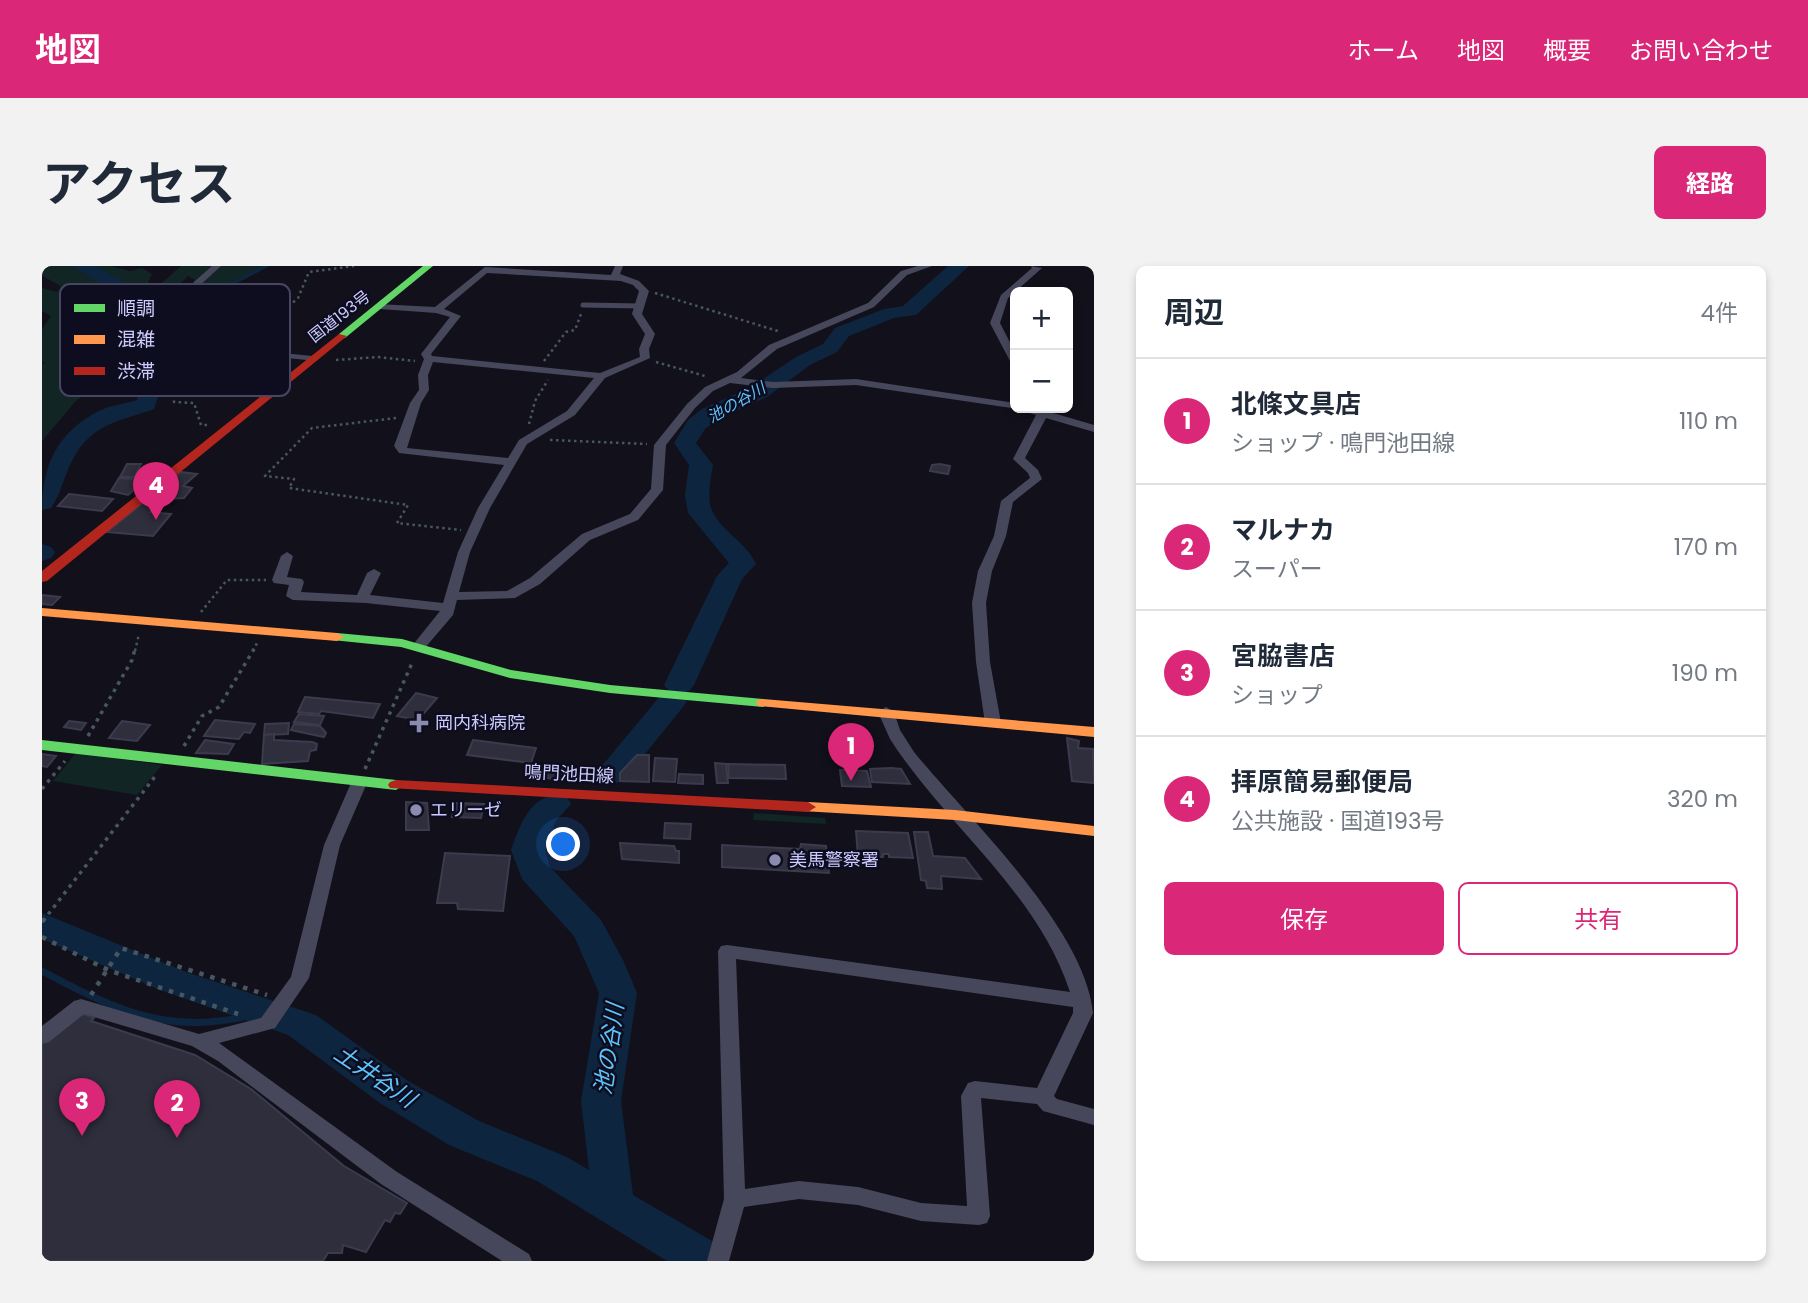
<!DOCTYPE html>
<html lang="ja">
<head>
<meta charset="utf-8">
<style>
  body { margin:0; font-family:Poppins,"Noto Sans JP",sans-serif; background:#f2f2f3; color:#1f2937 }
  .controls { position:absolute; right:21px; top:21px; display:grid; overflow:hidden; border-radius:10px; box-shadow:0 4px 10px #0003 }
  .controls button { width:63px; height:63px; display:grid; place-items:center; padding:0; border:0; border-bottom:2px solid #e0e1e3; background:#fff; color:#1f2937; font:35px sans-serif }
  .you { position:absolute; left:522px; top:579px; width:24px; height:24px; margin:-18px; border:5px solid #fff; border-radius:50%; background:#1a73e8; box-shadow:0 0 0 10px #1a73e833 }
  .badge { display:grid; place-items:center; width:46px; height:46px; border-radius:50%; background:#db2777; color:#fff; font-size:23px; font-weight:700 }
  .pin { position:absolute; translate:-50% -58px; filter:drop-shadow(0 2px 4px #0008) }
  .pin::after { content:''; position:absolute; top:37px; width:24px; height:21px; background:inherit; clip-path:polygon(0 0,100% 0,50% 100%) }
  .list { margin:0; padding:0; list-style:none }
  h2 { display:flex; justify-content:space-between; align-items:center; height:91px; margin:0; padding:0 28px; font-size:30px }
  h2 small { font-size:23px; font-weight:400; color:#747a83 }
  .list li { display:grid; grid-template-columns:46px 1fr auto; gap:21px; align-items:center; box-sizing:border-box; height:126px; padding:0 28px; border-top:2px solid #e0e1e3 }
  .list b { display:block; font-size:26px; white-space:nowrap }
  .list p { margin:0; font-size:23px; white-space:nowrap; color:#747a83 }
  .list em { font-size:23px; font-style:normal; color:#747a83 }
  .actions { display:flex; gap:14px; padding:21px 28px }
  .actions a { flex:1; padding:16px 0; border:2px solid #db2777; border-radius:10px; text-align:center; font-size:24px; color:#db2777 }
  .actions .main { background:#db2777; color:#fff }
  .map { position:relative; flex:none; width:1052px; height:995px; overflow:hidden; border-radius:10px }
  header { display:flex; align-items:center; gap:42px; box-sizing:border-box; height:98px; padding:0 35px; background:#db2777; color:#fff }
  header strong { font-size:33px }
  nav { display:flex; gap:38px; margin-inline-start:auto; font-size:24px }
  .intro { display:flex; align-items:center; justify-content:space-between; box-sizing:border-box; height:168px; padding:0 42px }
  h1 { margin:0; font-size:49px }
  .button { padding:18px 32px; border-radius:10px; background:#db2777; color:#fff; font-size:24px; font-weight:700 }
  main { display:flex; gap:42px; padding:0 42px }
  aside { flex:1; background:#fff; border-radius:10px; box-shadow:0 4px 10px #0003 }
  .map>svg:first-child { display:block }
</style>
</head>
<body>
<header>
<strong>地図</strong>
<nav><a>ホーム</a><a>地図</a><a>概要</a><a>お問い合わせ</a></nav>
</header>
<div class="intro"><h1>アクセス</h1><a class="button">経路</a></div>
<main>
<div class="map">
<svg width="1052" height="995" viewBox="0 0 1052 995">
  <rect width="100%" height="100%" fill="#12111b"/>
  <g fill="#102524">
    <path d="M0 0H68L88 5 100 2 110 8 104 21 113 23 139 0H227L174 29 133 46 153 14 146 10 103 55 53 63 32 60 35 97 69 105 33 136 0 175V98L3 96H0V63L9 50 0 45V22L15 26 19 20 0 10Z"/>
    <path d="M34 487 120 499 95 529 11 515Z"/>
    <path d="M712 547 783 552 784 558 711 554Z"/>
  </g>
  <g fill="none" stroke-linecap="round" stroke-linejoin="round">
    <path stroke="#0d253e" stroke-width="3.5" d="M69 64 114 56 224 0"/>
    <path stroke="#0d253e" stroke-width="7" d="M0 705C81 748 133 772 225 745"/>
    <g fill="#0d253e" fill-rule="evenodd">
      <path d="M30 0H53L79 14 82 18 76 35 55 46V49L107 74 110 87 118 97 114 103 118 125 112 143C79 155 50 157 31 193 22 209 20 226 9 242L0 244C0 200 15 166 57 145 69 139 82 138 95 134L97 120 94 103 97 98 90 88V81L36 52 38 40 61 28 63 20Z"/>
      <path d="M906 0H927L874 49 852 52 807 70 795 86 768 99 725 131 676 153 663 163 654 177 671 199C669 211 666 225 668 238 673 262 704 275 714 298L700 313 652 419 647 425 637 428 627 425 622 419 675 310 687 297 646 247 643 229 647 199 632 177 646 154 660 143 709 121 754 91 781 78 793 62 842 43 861 40Z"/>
      <path d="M0 278 9 281 13 286 9 292 0 295Z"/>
      <path d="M630 426 641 429 645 435 641 441 581 515 570 518 559 515 554 508 559 501 619 429Z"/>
      <path d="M513 528 525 531 529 538 513 556 503 584 508 601 559 654 581 694 595 727 579 835 591 929 670 975 677 989 674 995H625L495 915 407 879 338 837 246 769 118 724 0 673V647L144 706 274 749 366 815 437 855 525 891 547 904 539 835 557 727 532 670 480 613 469 584C478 560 485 535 513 528Z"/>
    </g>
  </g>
  <g fill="#2f2e3d" stroke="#3c3b4e" stroke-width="2">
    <path d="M85 198H99L92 211H78Z"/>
    <path d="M890 199 898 198 908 200 906 208 888 205Z"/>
    <path d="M105 201 116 203 103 213 93 211Z"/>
    <path d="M139 206 155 208 141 220 150 222 142 232 123 233 134 221 125 220Z"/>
    <path d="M77 212 92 213 103 214 86 229 69 225Z"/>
    <path d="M27 228 71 233 60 245 16 240Z"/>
    <path d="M106 233 121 237 108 246 129 248 111 270 65 266Z"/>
    <path d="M0 329 18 331 10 339 0 338Z"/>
    <path d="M374 427 395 432 376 454 355 450Z"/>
    <path d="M263 431 338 438 331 452 279 445 277 448 256 446Z"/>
    <path d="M257 448 282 450 278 459 252 456Z"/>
    <path d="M173 454 213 458 208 467 202 466 197 473 162 470Z"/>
    <path d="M27 455 44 457 39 464 22 461Z"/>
    <path d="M80 455 108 459 95 475 67 472Z"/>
    <path d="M247 457 246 468 222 469 223 458Z"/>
    <path d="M252 458 278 460 284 467 282 471 249 464Z"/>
    <path d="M232 468V474L270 476 275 478 274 484 268 485 266 495 220 498 222 469Z"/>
    <path d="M1025 472 1037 475 1036 482 1051 483 1052 517 1030 515Z"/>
    <path d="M163 474 192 478 186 488 154 487Z"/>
    <path d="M431 474 494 482 489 497 425 489Z"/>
    <path d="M0 488 14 490 5 501 0 500Z"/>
    <path d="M595 489H607V516L578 515V507Z"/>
    <path d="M613 492 635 493 633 516 611 515Z"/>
    <path d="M673 497 684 498 686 517H675Z"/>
    <path d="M508 498 528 500 524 514 505 512Z"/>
    <path d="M686 498 743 499 744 513 687 512Z"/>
    <path d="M849 502 859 503 868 518 830 516 828 503Z"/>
    <path d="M798 504 825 505 829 521 800 520Z"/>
    <path d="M637 508 661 509V518L636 517Z"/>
    <path d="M364 536 385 537 387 564H364Z"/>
    <path d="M413 537 442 538 439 552 410 551Z"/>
    <path d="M623 557 649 558 648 573 622 572Z"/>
    <path d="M814 565 866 567 871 592 847 591V588H841V591L816 590Z"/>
    <path d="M872 566H886L891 590 923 592 939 613 899 610 900 623 885 622 884 615 879 614Z"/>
    <path d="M578 577 632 580 634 585H637V597L580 593Z"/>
    <path d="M759 578 784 580 787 607 680 601V579L758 583Z"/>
    <path d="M403 587 468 590 461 645 416 643 415 637H395Z"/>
    <path d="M42 748 52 752 49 755 153 789 209 823 302 900 365 937 358 948 353 947 348 956 343 954 324 986 301 979 300 987H286L281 995H0V777L33 751Z"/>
  </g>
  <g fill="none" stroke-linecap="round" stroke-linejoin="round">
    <g stroke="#475761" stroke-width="2.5" stroke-dasharray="2.5 3.5" stroke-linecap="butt">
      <path d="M613 27 739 66"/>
      <path d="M206 76 256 32 267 6 312 0"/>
      <path d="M294 94 336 91 373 95"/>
      <path d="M502 95 524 66 533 64 539 48"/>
      <path d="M614 96 663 110"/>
      <path d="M354 152 270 162 223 210 252 213 247 222 366 239 355 257 419 264"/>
      <path d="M487 158 493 135 506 114"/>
      <path d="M165 159H159L152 137 132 136V123L153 102 171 93"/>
      <path d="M508 174 605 178"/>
      <path d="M159 346 185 314H224"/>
      <path d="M93 385 97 368"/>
      <path d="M211 385 215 377"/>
    </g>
    <g stroke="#475761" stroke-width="3.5" stroke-dasharray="3.5 5" stroke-linecap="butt">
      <path d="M46 470 90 394 93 383"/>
      <path d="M142 480 160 450 177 441 212 383"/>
      <path d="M323 503 371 395"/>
      <path d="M0 523 23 495"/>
      <path d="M1 655 115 508"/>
    </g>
    <g stroke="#475761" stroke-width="4.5" stroke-dasharray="4.5 7" stroke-linecap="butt">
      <path d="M0 656 2 653"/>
      <path d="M0 671 66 704 196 748"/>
      <path d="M49 729 79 682 225 729"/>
    </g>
    <path stroke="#46475b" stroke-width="5" d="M541 39 598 40"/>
    <g fill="#46475b" fill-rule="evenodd">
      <path d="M170 0H179L133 42 121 61C167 85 219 84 270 90L275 93 274 95 170 84 128 73 112 64 110 62 127 38Z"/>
      <path d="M573 0H581L578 8 597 15 607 25 600 48 613 68 607 83 608 92 563 112 533 149 485 178 448 242 428 286 417 326 465 325 488 312 540 268 588 248 609 223 612 179 645 138 663 121 695 106 727 79 826 37 859 5 876 0H890L865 9 832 41 735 83 699 112 731 116 814 113 973 137V142L1001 144 1052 159V166L1004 152 983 192 996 204 1000 213 971 236 964 270 950 305 944 337 948 396 959 457 956 460H946L943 457 934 396 930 337 936 305 952 270 959 235 988 212 986 207 971 193 994 149 976 143 814 119 731 122 688 117 671 125 653 142 624 179 621 224 596 254 548 274 498 318 473 332 415 334 411 349 382 383 377 384 370 380 398 345 324 337 251 334 244 330 247 319 232 317 230 314 239 290 245 286 251 290 245 311 260 313 262 316 259 326 315 329 325 307 332 303 339 307 328 329 401 337 416 286 436 242 462 199 357 187 352 180 368 137 377 124 376 109 382 93 379 88 408 51 394 47 338 43 335 42V38L393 41 443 1 569 9ZM445 7 579 15 591 19 597 25 590 48 603 68 597 83 598 91 558 107 390 90 389 88 419 50 402 43ZM391 96 552 112 525 145 477 174 466 192 365 182 379 137 387 124 386 109Z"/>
      <path d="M989 0 1000 2 966 32 958 57 973 86V98L968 95 948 57 959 29 990 2Z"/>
      <path d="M844 441 852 446 858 464 872 486C926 552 1043 662 1051 747L1012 830 1015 833 1052 843V859L1001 845 995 838 939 832 948 950 945 957 937 959 879 955 816 939 757 933 702 941 687 995H665L682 933 676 685 679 680 685 679 1028 726C995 625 904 560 848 473L836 446ZM694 693 1031 741V747L995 822 933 815 926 817 919 830 925 940 879 937 816 921 757 915 703 923Z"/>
      <path d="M317 512 325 517 298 579 267 712 233 762 177 777 355 906 487 988 490 995H460L339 918 176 795 150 780 42 748 7 776 0 778V760L32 735 39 733 157 768 219 752 249 711 282 579 309 517Z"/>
    </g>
    <g fill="#63d668" fill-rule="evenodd">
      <path d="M381 0H391L303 72H297V68Z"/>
      <path d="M295 367 360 373 469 404 568 419 721 433 728 437 721 441 568 427 468 412 359 381 290 374 288 371Z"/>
      <path d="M0 474 354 514 362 519 354 524 0 484Z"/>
    </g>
    <g fill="#ff974d" fill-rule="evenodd">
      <path d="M0 342 295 367 302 371 295 375 0 350Z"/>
      <path d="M721 433 1052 461V471L716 440 714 437 716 434Z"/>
      <path d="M766 536 913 544 1052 560V570L913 554 760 545 758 541 760 537Z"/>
    </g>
    <g fill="#b3261e" fill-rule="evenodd">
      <path d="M297 68 305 70 5 315 0 316V305Z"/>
      <path d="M354 514 766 536 774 541 766 546 348 522 346 519 348 516Z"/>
    </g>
  </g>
  <g fill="#8b8baf" stroke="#0e0d1f" stroke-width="2.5">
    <path d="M373.5 446.5h7v7h7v7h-7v7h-7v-7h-7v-7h7z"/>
    <circle cx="374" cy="544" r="7"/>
    <circle cx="733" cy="594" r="7"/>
  </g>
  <g text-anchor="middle" stroke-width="5" stroke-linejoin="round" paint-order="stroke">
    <g font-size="16" fill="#ccccfe" stroke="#0e0d1f">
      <text transform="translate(297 50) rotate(-38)" y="6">国道193号</text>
    </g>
    <g font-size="16" font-style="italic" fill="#5dc3fb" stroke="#0e0d1f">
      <text transform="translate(694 136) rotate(-30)" y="6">池の谷川</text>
    </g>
    <g font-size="18" fill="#ccccfe" stroke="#0e0d1f" text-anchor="start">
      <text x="393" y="463">岡内科病院</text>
      <text x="388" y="550">エリーゼ</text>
      <text x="747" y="600">美馬警察署</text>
    </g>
    <g font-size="18" fill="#ccccfe" stroke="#0e0d1f">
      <text transform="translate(527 508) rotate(3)" y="6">鳴門池田線</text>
    </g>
    <g font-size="23" font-style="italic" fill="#5dc3fb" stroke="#0e0d1f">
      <text transform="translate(567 783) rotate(-82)" y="8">池の谷川</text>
      <text transform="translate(333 810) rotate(34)" y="8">土井谷川</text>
    </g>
  </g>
  <rect x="18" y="18" width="230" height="112" rx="10" fill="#0e0d1f" stroke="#474662" stroke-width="2"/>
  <rect x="32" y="38" width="31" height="8" fill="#63d668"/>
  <rect x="32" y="69" width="31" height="9" fill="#ff974d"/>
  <rect x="32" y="101" width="31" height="8" fill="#b3261e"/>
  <g font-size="19" fill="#ccccfe">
    <text x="75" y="49">順調</text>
    <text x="75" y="80">混雑</text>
    <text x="75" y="112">渋滞</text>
  </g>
</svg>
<div class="controls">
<button>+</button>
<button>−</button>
</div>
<div class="you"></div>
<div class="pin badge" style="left:809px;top:515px">1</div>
<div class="pin badge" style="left:135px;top:872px">2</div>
<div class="pin badge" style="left:40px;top:870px">3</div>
<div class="pin badge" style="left:114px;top:254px">4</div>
</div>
<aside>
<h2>周辺<small>4件</small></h2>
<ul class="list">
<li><span class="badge">1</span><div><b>北條文具店</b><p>ショップ · 鳴門池田線</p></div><em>110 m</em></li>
<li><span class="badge">2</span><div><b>マルナカ</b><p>スーパー</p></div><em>170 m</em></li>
<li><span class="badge">3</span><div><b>宮脇書店</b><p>ショップ</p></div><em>190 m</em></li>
<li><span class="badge">4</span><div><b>拝原簡易郵便局</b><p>公共施設 · 国道193号</p></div><em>320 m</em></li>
</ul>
<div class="actions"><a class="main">保存</a><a>共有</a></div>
</aside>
</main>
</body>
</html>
